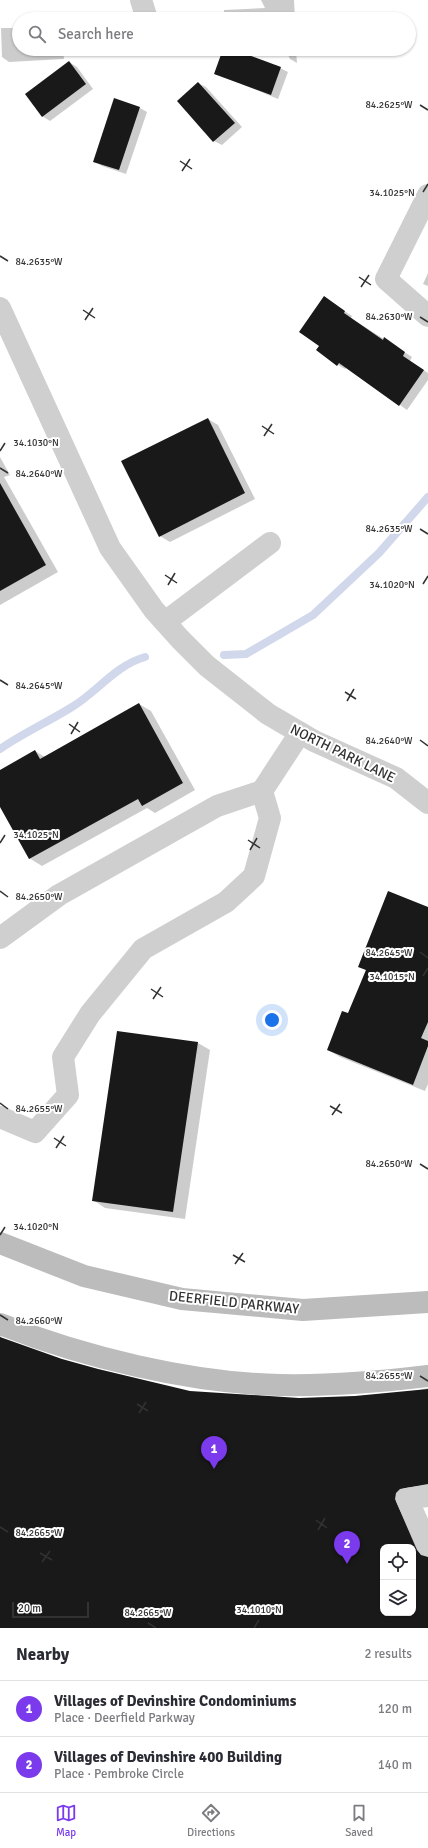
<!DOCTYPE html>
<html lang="en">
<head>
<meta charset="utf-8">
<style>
  body { margin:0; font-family:Signika,sans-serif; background:#f2f2f3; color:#2b2b33 }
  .controls { position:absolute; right:12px; bottom:12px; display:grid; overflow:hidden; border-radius:8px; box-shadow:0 1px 3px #0004 }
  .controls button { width:36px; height:36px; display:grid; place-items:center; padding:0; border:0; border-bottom:1px solid #e1e1e2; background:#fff; color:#2b2b33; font:20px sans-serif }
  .scale { position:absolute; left:12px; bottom:10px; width:77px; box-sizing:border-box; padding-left:4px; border:2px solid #323232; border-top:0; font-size:11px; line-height:14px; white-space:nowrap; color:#323232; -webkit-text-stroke:3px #fff; paint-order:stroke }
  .you { position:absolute; left:272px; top:1020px; width:14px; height:14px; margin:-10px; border:3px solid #fff; border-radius:50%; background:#1a73e8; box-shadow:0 0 0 6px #1a73e833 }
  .badge { display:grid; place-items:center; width:26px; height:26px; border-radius:50%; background:#7c3aed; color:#fff; font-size:13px; font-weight:700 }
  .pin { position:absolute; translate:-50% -33px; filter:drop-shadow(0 1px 2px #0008) }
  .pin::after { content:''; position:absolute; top:21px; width:14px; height:12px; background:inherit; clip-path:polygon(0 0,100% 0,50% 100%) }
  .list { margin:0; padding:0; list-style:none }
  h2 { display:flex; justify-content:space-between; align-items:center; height:52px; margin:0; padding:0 16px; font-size:17px }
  h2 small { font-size:13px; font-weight:400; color:#7c7c81 }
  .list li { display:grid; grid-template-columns:26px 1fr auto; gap:12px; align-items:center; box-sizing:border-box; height:56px; padding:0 16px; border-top:1px solid #e1e1e2 }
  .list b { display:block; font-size:15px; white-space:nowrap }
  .list p { margin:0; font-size:13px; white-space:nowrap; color:#7c7c81 }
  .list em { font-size:13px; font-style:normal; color:#7c7c81 }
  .icon { flex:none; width:22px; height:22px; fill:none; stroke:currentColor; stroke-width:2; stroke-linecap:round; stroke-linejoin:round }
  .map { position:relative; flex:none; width:428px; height:1628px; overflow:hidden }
  .search { position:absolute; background:#fff; box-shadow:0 1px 3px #0004; left:12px; right:12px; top:12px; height:44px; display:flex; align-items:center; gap:10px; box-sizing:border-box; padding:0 14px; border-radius:22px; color:#7c7c81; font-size:15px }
  .sheet { height:164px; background:#fff }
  nav { display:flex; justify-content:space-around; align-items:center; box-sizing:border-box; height:56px; border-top:1px solid #e1e1e2; background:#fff; font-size:11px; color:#7c7c81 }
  nav a { display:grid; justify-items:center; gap:2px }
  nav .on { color:#7c3aed }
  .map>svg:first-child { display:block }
</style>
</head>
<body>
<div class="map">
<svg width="428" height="1628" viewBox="0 0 428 1628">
  <rect width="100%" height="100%" fill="#fff"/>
  <g fill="#0003" fill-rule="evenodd">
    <path d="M261 0H294L295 19H224V10L265 8Z"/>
    <path d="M1 28H19V49H63L64 59 9 62 2 57Z"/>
    <path d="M224 49H229L280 68 288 72 278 99 215 73Z"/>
    <path d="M285 49H296L297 63 290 59Z"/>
    <path d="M69 62 77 67 93 89 50 121 42 116Z"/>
    <path d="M198 83 206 87 242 127 222 145 214 141Z"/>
    <path d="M140 108 147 112 126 174 102 166 94 161Z"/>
    <path d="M428 273V286L423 284Z"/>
    <path d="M331 302 352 316 351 318 412 357 410 361 428 373V380L407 410 347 367 345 369 338 365 320 346Z"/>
    <path d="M208 419 218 425 255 499 170 542 160 536Z"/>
    <path d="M0 457 10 475 4 477 58 572 0 605Z"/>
    <path d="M139 704 151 711 195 790 155 813 147 808 42 866 29 858 0 805V771L35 751 45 757Z"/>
    <path d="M428 908V1084L425 1091 340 1057 328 1050 349 1014 366 970 359 966Z"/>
    <path d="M198 1043 210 1050 185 1219 105 1208 93 1200Z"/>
    <path d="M0 1335 2 1339 62 1360 190 1392 280 1398H336L411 1392 428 1388V1492L408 1512 428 1557V1628H0ZM383 1547H413V1613H383Z"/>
  </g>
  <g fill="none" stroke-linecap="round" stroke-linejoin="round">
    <g stroke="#d1d8eb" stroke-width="8">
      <path d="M224 655 246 654 313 615 379 553 428 497"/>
      <path d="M0 749C23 733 48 722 72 707 97 692 116 665 145 657"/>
    </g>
  </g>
  <g fill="#191919" fill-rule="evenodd">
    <path d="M223 49H232L281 67 271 95 214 74Z"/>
    <path d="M69 61 86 84 42 117 25 94Z"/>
    <path d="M198 82 235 123 213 142 177 101Z"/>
    <path d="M114 98 140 107 119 170 93 162Z"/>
    <path d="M324 296 345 311 344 313 383 340 384 337 405 352 403 356 424 370 399 406 339 363 337 366 316 350 319 346 299 332Z"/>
    <path d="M208 418 245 493 159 537 121 461Z"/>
    <path d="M0 483 46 565 0 591Z"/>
    <path d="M139 703 183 783 142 806 138 799 29 859 0 807V770L35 750 40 759Z"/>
    <path d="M388 891 428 907V1022L421 1038 428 1041V1046L413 1085 327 1050 342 1011 348 1013 366 970 358 967Z"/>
    <path d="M117 1031 198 1042 173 1212 92 1201Z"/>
    <path d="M0 1337 62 1359 98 1369 190 1391 299 1398 355 1396 428 1389V1484L400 1489 396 1493 395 1499 417 1550 421 1555 428 1557V1628H0ZM383 1547H413V1613H383Z"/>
  </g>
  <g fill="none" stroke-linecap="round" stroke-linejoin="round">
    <g stroke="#cfcfcf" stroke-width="22">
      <path d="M141 0 147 19"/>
      <path d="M428 195 386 279 428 316"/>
      <path d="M0 308 110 548 154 610 180 639 207 666 268 714 314 741 396 778 428 803"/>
      <path d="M165 622 270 543"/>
      <path d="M262 791 300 733"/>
      <path d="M0 938 59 895 217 806 262 791 270 818 254 876 226 902 143 949 90 1014 63 1057 68 1095 35 1132 0 1117"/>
      <path d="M428 1496 407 1499 428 1545"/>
    </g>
    <g stroke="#bcbcbc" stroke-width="22">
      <path d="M0 1243 84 1276 182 1299 303 1310 428 1302"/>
      <path d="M0 1324C83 1357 190 1383 280 1385 329 1386 379 1382 428 1376"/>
    </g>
  </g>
  <path fill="none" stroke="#323232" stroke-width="1.5" d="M420 105 428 110M180 161 192 169M182 171 190 159M423 192 428 184M0 256 8 261M359 277 371 285M361 287 369 275M83 310 95 318M420 317 428 322M85 320 93 308M262 426 274 434M264 436 272 424M0 451 5 443M0 468 8 473M420 529 428 534M165 575 177 583M423 584 428 576M168 585 175 573M0 680 8 685M345 692 356 699M347 701 354 689M69 724 80 732M71 734 78 722M420 740 428 746M248 840 260 848M0 843 5 835M250 850 257 838M0 891 8 897M420 952 428 958M423 976 428 968M151 989 163 997M153 999 161 987M0 1103 8 1109M330 1106 342 1113M332 1115 340 1104M54 1138 66 1146M56 1148 64 1136M420 1164 428 1169M0 1235 5 1227M233 1255 245 1262M235 1264 243 1253M0 1315 8 1320M420 1376 428 1381M137 1404 148 1411M139 1413 146 1402M316 1520 327 1528M0 1527 8 1532M318 1530 325 1518M40 1553 52 1560M42 1562 50 1551M148 1623 156 1628M254 1628 259 1620"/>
  <g text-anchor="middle" stroke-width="4" stroke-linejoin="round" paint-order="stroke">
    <g font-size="14" fill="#323232" stroke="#fff">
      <text transform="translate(343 753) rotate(26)" y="5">NORTH PARK LANE</text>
      <text transform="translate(234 1302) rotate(6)" y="5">DEERFIELD PARKWAY</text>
    </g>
  </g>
  <g font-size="10" text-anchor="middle" fill="#323232" stroke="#fff" stroke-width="4" stroke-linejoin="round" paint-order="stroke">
    <text x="389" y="108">84.2625°W</text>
    <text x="392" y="196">34.1025°N</text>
    <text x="39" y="265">84.2635°W</text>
    <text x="389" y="320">84.2630°W</text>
    <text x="36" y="446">34.1030°N</text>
    <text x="39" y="477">84.2640°W</text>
    <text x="389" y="532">84.2635°W</text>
    <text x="392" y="588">34.1020°N</text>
    <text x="39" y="689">84.2645°W</text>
    <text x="389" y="744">84.2640°W</text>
    <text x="36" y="838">34.1025°N</text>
    <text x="39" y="900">84.2650°W</text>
    <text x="389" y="956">84.2645°W</text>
    <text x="392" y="980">34.1015°N</text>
    <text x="39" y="1112">84.2655°W</text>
    <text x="389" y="1167">84.2650°W</text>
    <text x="36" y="1230">34.1020°N</text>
    <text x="39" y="1324">84.2660°W</text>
    <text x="389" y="1379">84.2655°W</text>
    <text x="39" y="1536">84.2665°W</text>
    <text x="259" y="1613">34.1010°N</text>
    <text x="148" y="1616">84.2665°W</text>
  </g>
</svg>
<div class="controls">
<button><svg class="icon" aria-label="locate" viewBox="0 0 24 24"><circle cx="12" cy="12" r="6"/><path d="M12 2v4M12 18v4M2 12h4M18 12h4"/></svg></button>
<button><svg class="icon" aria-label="layers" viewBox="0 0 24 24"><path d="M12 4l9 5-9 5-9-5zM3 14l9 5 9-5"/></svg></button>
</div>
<div class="scale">20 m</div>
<div class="you"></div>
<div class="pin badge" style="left:214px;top:1469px">1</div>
<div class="pin badge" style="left:347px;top:1564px">2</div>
<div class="search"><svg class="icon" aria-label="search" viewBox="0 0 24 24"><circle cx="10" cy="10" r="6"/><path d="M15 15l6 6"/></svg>Search here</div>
</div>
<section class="sheet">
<h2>Nearby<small>2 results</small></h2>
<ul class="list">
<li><span class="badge">1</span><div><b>Villages of Devinshire Condominiums</b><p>Place · Deerfield Parkway</p></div><em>120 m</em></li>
<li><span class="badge">2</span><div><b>Villages of Devinshire 400 Building</b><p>Place · Pembroke Circle</p></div><em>140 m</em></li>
</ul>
</section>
<nav>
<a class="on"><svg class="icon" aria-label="map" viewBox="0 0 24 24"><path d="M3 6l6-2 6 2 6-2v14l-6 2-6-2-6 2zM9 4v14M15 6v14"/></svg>Map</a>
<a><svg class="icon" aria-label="directions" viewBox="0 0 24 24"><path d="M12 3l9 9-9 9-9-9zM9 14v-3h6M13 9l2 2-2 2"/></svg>Directions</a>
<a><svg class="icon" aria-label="saved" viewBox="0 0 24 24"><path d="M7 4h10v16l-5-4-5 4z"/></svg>Saved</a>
</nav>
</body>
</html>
